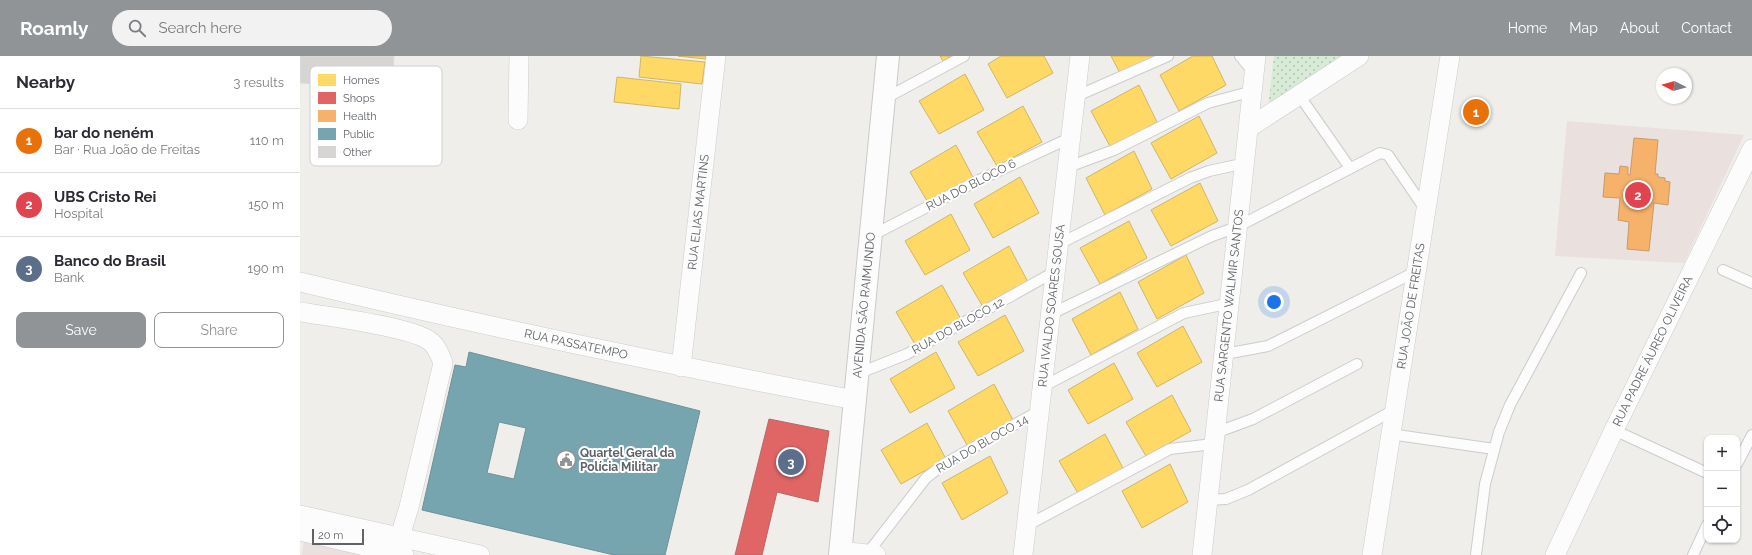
<!DOCTYPE html>
<html lang="en">
<head>
<meta charset="utf-8">
<style>
  body { margin:0; font-family:Raleway,sans-serif; background:#f2f2f3; color:#2b2b33 }
  .controls { position:absolute; right:12px; bottom:12px; display:grid; overflow:hidden; border-radius:8px; box-shadow:0 1px 3px #0004 }
  .controls button { width:36px; height:36px; display:grid; place-items:center; padding:0; border:0; border-bottom:1px solid #e1e1e2; background:#fff; color:#2b2b33; font:20px sans-serif }
  .compass { position:absolute; left:1356px; top:12px; width:36px; height:36px; border-radius:50%; background:#fff; box-shadow:0 1px 3px #0004; rotate:276deg }
  .scale { position:absolute; left:12px; bottom:10px; width:52px; box-sizing:border-box; padding-left:4px; border:2px solid #5f6368; border-top:0; font-size:11px; line-height:14px; white-space:nowrap; color:#5f6368; -webkit-text-stroke:3px #fff; paint-order:stroke }
  .you { position:absolute; left:974px; top:246px; width:14px; height:14px; margin:-10px; border:3px solid #fff; border-radius:50%; background:#1a73e8; box-shadow:0 0 0 6px #1a73e833 }
  .badge { display:grid; place-items:center; width:26px; height:26px; border-radius:50%; background:#919496; color:#fff; font-size:13px; font-weight:700 }
  .pin { position:absolute; translate:-50% -50%; border:2px solid #fff; box-shadow:0 1px 4px #0006 }
  .list { margin:0; padding:0; list-style:none }
  h2 { display:flex; justify-content:space-between; align-items:center; height:52px; margin:0; padding:0 16px; font-size:17px }
  h2 small { font-size:13px; font-weight:400; color:#7c7c81 }
  .list li { display:grid; grid-template-columns:26px 1fr auto; gap:12px; align-items:center; box-sizing:border-box; height:64px; padding:0 16px; border-top:1px solid #e1e1e2 }
  .list b { display:block; font-size:15px; white-space:nowrap }
  .list p { margin:0; font-size:13px; white-space:nowrap; color:#7c7c81 }
  .list em { font-size:13px; font-style:normal; color:#7c7c81 }
  .actions { display:flex; gap:8px; padding:12px 16px }
  .actions a { flex:1; padding:9px 0; border:1px solid #919496; border-radius:8px; text-align:center; font-size:14px; color:#919496 }
  .actions .main { background:#919496; color:#fff }
  .icon { flex:none; width:22px; height:22px; fill:none; stroke:currentColor; stroke-width:2; stroke-linecap:round; stroke-linejoin:round }
  .map { position:relative; flex:none; width:1452px; height:499px; overflow:hidden }
  header { display:flex; align-items:center; gap:24px; box-sizing:border-box; height:56px; padding:0 20px; background:#919496; color:#fff }
  header strong { font-size:19px }
  nav { display:flex; gap:22px; margin-inline-start:auto; font-size:14px }
  .search { width:280px; height:36px; background:#f2f2f3; display:flex; align-items:center; gap:10px; box-sizing:border-box; padding:0 14px; border-radius:22px; color:#7c7c81; font-size:15px }
  main { display:flex }
  aside { flex:1; background:#fff }
  .map>svg:first-child { display:block }
</style>
</head>
<body>
<header>
<strong>Roamly</strong>
<div class="search"><svg class="icon" aria-label="search" viewBox="0 0 24 24"><circle cx="10" cy="10" r="6"/><path d="M15 15l6 6"/></svg>Search here</div>
<nav><a>Home</a><a>Map</a><a>About</a><a>Contact</a></nav>
</header>
<main>
<aside>
<h2>Nearby<small>3 results</small></h2>
<ul class="list">
<li><span class="badge" style="background:#e8710a">1</span><div><b>bar do neném</b><p>Bar · Rua João de Freitas</p></div><em>110 m</em></li>
<li><span class="badge" style="background:#e0444e">2</span><div><b>UBS Cristo Rei</b><p>Hospital</p></div><em>150 m</em></li>
<li><span class="badge" style="background:#5c6f8a">3</span><div><b>Banco do Brasil</b><p>Bank</p></div><em>190 m</em></li>
</ul>
<div class="actions"><a class="main">Save</a><a>Share</a></div>
</aside>
<div class="map">
<svg width="1452" height="499" viewBox="0 0 1452 499">
  <defs>
    <pattern id="grass-dots" width="8" height="8" patternUnits="userSpaceOnUse"><rect width="8" height="8" fill="#d8ebd6"/><path d="M2 2h.1M6 6h.1" fill="none" stroke="#b2c2b1" stroke-width="1.8" stroke-linecap="round"/></pattern>
  </defs>
  <rect width="100%" height="100%" fill="#efeeea"/>
  <g fill="#eae0de">
    <path d="M1267 65 1444 79 1384 207 1255 200Z"/>
    <path d="M4 484 61 499H2Z"/>
  </g>
  <path fill="url(#grass-dots)" d="M974 0H1050L968 51Z"/>
  <g fill="#ffd966" stroke="#cfb667">
    <path d="M341 0 405 6 402 28 339 21Z"/>
    <path d="M378 0H406V3Z"/>
    <path d="M640 0H651L643 5Z"/>
    <path d="M701 0H744L753 17 707 42 688 8Z"/>
    <path d="M811 0H856L821 19Z"/>
    <path d="M893 0H912L926 29 879 55 860 19Z"/>
    <path d="M665 18 684 54 639 78 619 45Z"/>
    <path d="M317 21 381 28 379 53 314 46Z"/>
    <path d="M839 29 857 66 811 92 791 55Z"/>
    <path d="M723 50 742 86 697 110 677 76Z"/>
    <path d="M899 60 917 97 871 123 851 87Z"/>
    <path d="M656 89 675 125 630 150 610 116Z"/>
    <path d="M834 95 852 133 805 159 786 122Z"/>
    <path d="M720 121 739 157 693 182 674 148Z"/>
    <path d="M900 127 918 165 871 190 851 154Z"/>
    <path d="M651 158 670 194 625 219 605 185Z"/>
    <path d="M829 165 847 202 800 228 780 192Z"/>
    <path d="M709 190 728 226 683 251 663 217Z"/>
    <path d="M886 199 904 237 857 263 838 226Z"/>
    <path d="M642 229 662 265 616 290 596 256Z"/>
    <path d="M820 236 838 273 791 299 772 263Z"/>
    <path d="M705 259 724 295 678 320 658 286Z"/>
    <path d="M883 270 902 306 857 331 837 297Z"/>
    <path d="M636 296 655 332 610 357 590 323Z"/>
    <path d="M814 307 833 343 788 368 768 334Z"/>
    <path d="M694 328 713 364 667 389 648 355Z"/>
    <path d="M872 339 891 375 846 400 826 366Z"/>
    <path d="M627 367 646 403 601 428 581 394Z"/>
    <path d="M805 378 824 414 779 439 759 405Z"/>
    <path d="M690 400 708 437 662 464 642 427Z"/>
    <path d="M870 408 888 446 842 472 822 435Z"/>
  </g>
  <path fill="#e06666" stroke="#b96567" d="M469 363 529 375 518 446 477 436 462 499H435Z"/>
  <path fill="#f6b26b" stroke="#c99a6a" d="M1334 82 1358 84 1355 118H1358V121L1365 122V125L1370 126 1368 149 1354 147 1349 195 1327 193 1329 166 1318 164 1320 142 1303 141 1305 117 1319 118 1320 110 1328 111V119H1330Z"/>
  <path fill="#76a5af" stroke="#6f919a" fill-rule="evenodd" d="M169 296 400 355 365 499H314L122 454 155 309 166 311ZM199 366 226 372 214 423 187 417Z"/>
  <path fill="#d6d5d3" stroke="#deddd9" d="M0 0H94L92 33 0 27Z"/>
  <g fill="none" stroke-linecap="round" stroke-linejoin="round">
    <defs>
      <g id="lane">
        <path d="M940 0 954 17"/>
        <path d="M999 39 1050 112"/>
        <path d="M777 40 868 0"/>
        <path d="M584 43 664 0"/>
        <path d="M768 111 814 94 908 47 953 35"/>
        <path d="M571 180 677 125 772 81"/>
        <path d="M759 188 890 122 909 115 946 107"/>
        <path d="M1423 214 1452 227"/>
        <path d="M751 258 912 180 937 171 1080 97 1088 99 1125 153"/>
        <path d="M925 298 968 290 1115 216"/>
        <path d="M557 318 607 298 756 215"/>
        <path d="M742 331 884 257 931 247"/>
        <path d="M1314 374 1407 417"/>
        <path d="M915 377 953 363 1057 308"/>
        <path d="M1090 378 1194 393"/>
        <path d="M1437 408 1452 379"/>
        <path d="M907 444 926 443 948 434 1094 354"/>
        <path d="M726 470 870 393 913 388"/>
        <path d="M567 498 626 422 644 408 739 355"/>
        <path d="M1176 499 1185 428 1199 376 1210 349 1281 217"/>
        <path d="M1393 499 1407 469"/>
      </g>
      <g id="street">
        <path d="M218 64 219 0"/>
        <path d="M950 71 1059 0"/>
        <path id="s1" d="M0 226C184 270 369 309 555 344"/>
        <path d="M0 256C25 260 114 271 131 286 137 291 140 299 143 307L109 451 95 497"/>
        <path id="s2" d="M381 311 416 0"/>
        <path d="M0 459 180 499"/>
        <path d="M0 475 104 499"/>
        <path d="M540 495 576 499"/>
        <path id="s3" d="M723 499 780 0"/>
        <path id="s4" d="M902 499 956 0"/>
        <path id="s5" d="M1072 499 1150 0"/>
        <path id="s6" d="M1255 499 1314 374 1452 93"/>
      </g>
      <g id="secondary">
        <path id="s7" d="M540 499 588 0"/>
      </g>
    </defs>
    <use href="#lane" stroke="#cbcccc" stroke-width="12"/>
    <use href="#street" stroke="#cbcccc" stroke-width="20"/>
    <use href="#secondary" stroke="#cacacb" stroke-width="24"/>
    <use href="#lane" stroke="#fdfcfc" stroke-width="10"/>
    <use href="#street" stroke="#fdfcfc" stroke-width="19"/>
    <use href="#secondary" stroke="#fdfcfc" stroke-width="22"/>
  </g>
  <defs>
    <symbol id="civic-ring" viewBox="-11 -11 22 22"><circle r="9.5" fill="#fff" stroke="#919496" stroke-width="1.5"/><path d="M-.6-6.5H3V-4.5H.6V-3L4-1V1h2V6H-6V1h2V-1L-.6-3ZM-1.2 2.5V6h2.4V2.5Z" fill="#919496"/></symbol>
  </defs>
  <g fill-rule="evenodd">
    <use href="#civic-ring" x="255" y="393" width="22" height="22"/>
  </g>
  <g text-anchor="middle" stroke-width="4" stroke-linejoin="round" paint-order="stroke">
    <g font-size="12" fill="#5f6368" stroke="#fff">
      <text transform="translate(671 129) rotate(-27)" y="4">RUA DO BLOCO 6</text>
      <text dy="4" stroke="none"><textPath href="#s2" startOffset="156">RUA ELIAS MARTINS</textPath></text>
      <text dy="4" stroke="none"><textPath href="#s7" startOffset="251">AVENIDA SÃO RAIMUNDO</textPath></text>
      <text dy="4" stroke="none"><textPath href="#s4" startOffset="251">RUA SARGENTO WALMIR SANTOS</textPath></text>
      <text dy="4" stroke="none"><textPath href="#s5" startOffset="252">RUA JOÃO DE FREITAS</textPath></text>
      <text dy="4" stroke="none"><textPath href="#s3" startOffset="251">RUA IVALDO SOARES SOUSA</textPath></text>
      <text transform="translate(658 270) rotate(-29)" y="4">RUA DO BLOCO 12</text>
      <text dy="4" stroke="none"><textPath href="#s1" startOffset="283">RUA PASSATEMPO</textPath></text>
      <text dy="4" stroke="none"><textPath href="#s6" startOffset="226">RUA PADRE ÁUREO OLIVEIRA</textPath></text>
      <text transform="translate(682 388) rotate(-30)" y="4">RUA DO BLOCO 14</text>
    </g>
    <g font-size="12" font-weight="bold" fill="#5f6368" stroke="#fff" text-anchor="start">
      <text x="280" y="401">Quartel Geral da<tspan x="280" dy="14">Polícia Militar</tspan></text>
    </g>
  </g>
  <rect x="10" y="10" width="132" height="100" rx="6" fill="#fff" stroke="#cfd0d2" stroke-width="1"/>
  <rect x="18" y="18" width="18" height="12" fill="#ffd966"/>
  <rect x="18" y="36" width="18" height="12" fill="#e06666"/>
  <rect x="18" y="54" width="18" height="12" fill="#f6b26b"/>
  <rect x="18" y="72" width="18" height="12" fill="#76a5af"/>
  <rect x="18" y="90" width="18" height="12" fill="#d6d5d3"/>
  <g font-size="11" fill="#5f6368">
    <text x="43" y="28">Homes</text>
    <text x="43" y="46">Shops</text>
    <text x="43" y="64">Health</text>
    <text x="43" y="82">Public</text>
    <text x="43" y="100">Other</text>
  </g>
</svg>
<div class="controls">
<button>+</button>
<button>−</button>
<button><svg class="icon" aria-label="locate" viewBox="0 0 24 24"><circle cx="12" cy="12" r="6"/><path d="M12 2v4M12 18v4M2 12h4M18 12h4"/></svg></button>
</div>
<svg class="compass" viewBox="-18 -18 36 36"><path d="M0-13l5 13h-10z" fill="#e53935"/><path d="M0 13l5-13h-10z" fill="#7c7c81"/></svg>
<div class="scale">20 m</div>
<div class="you"></div>
<div class="pin badge" style="left:1176px;top:56px;background:#e8710a">1</div>
<div class="pin badge" style="left:1338px;top:139px;background:#e0444e">2</div>
<div class="pin badge" style="left:491px;top:406px;background:#5c6f8a">3</div>
</div>
</main>
</body>
</html>
